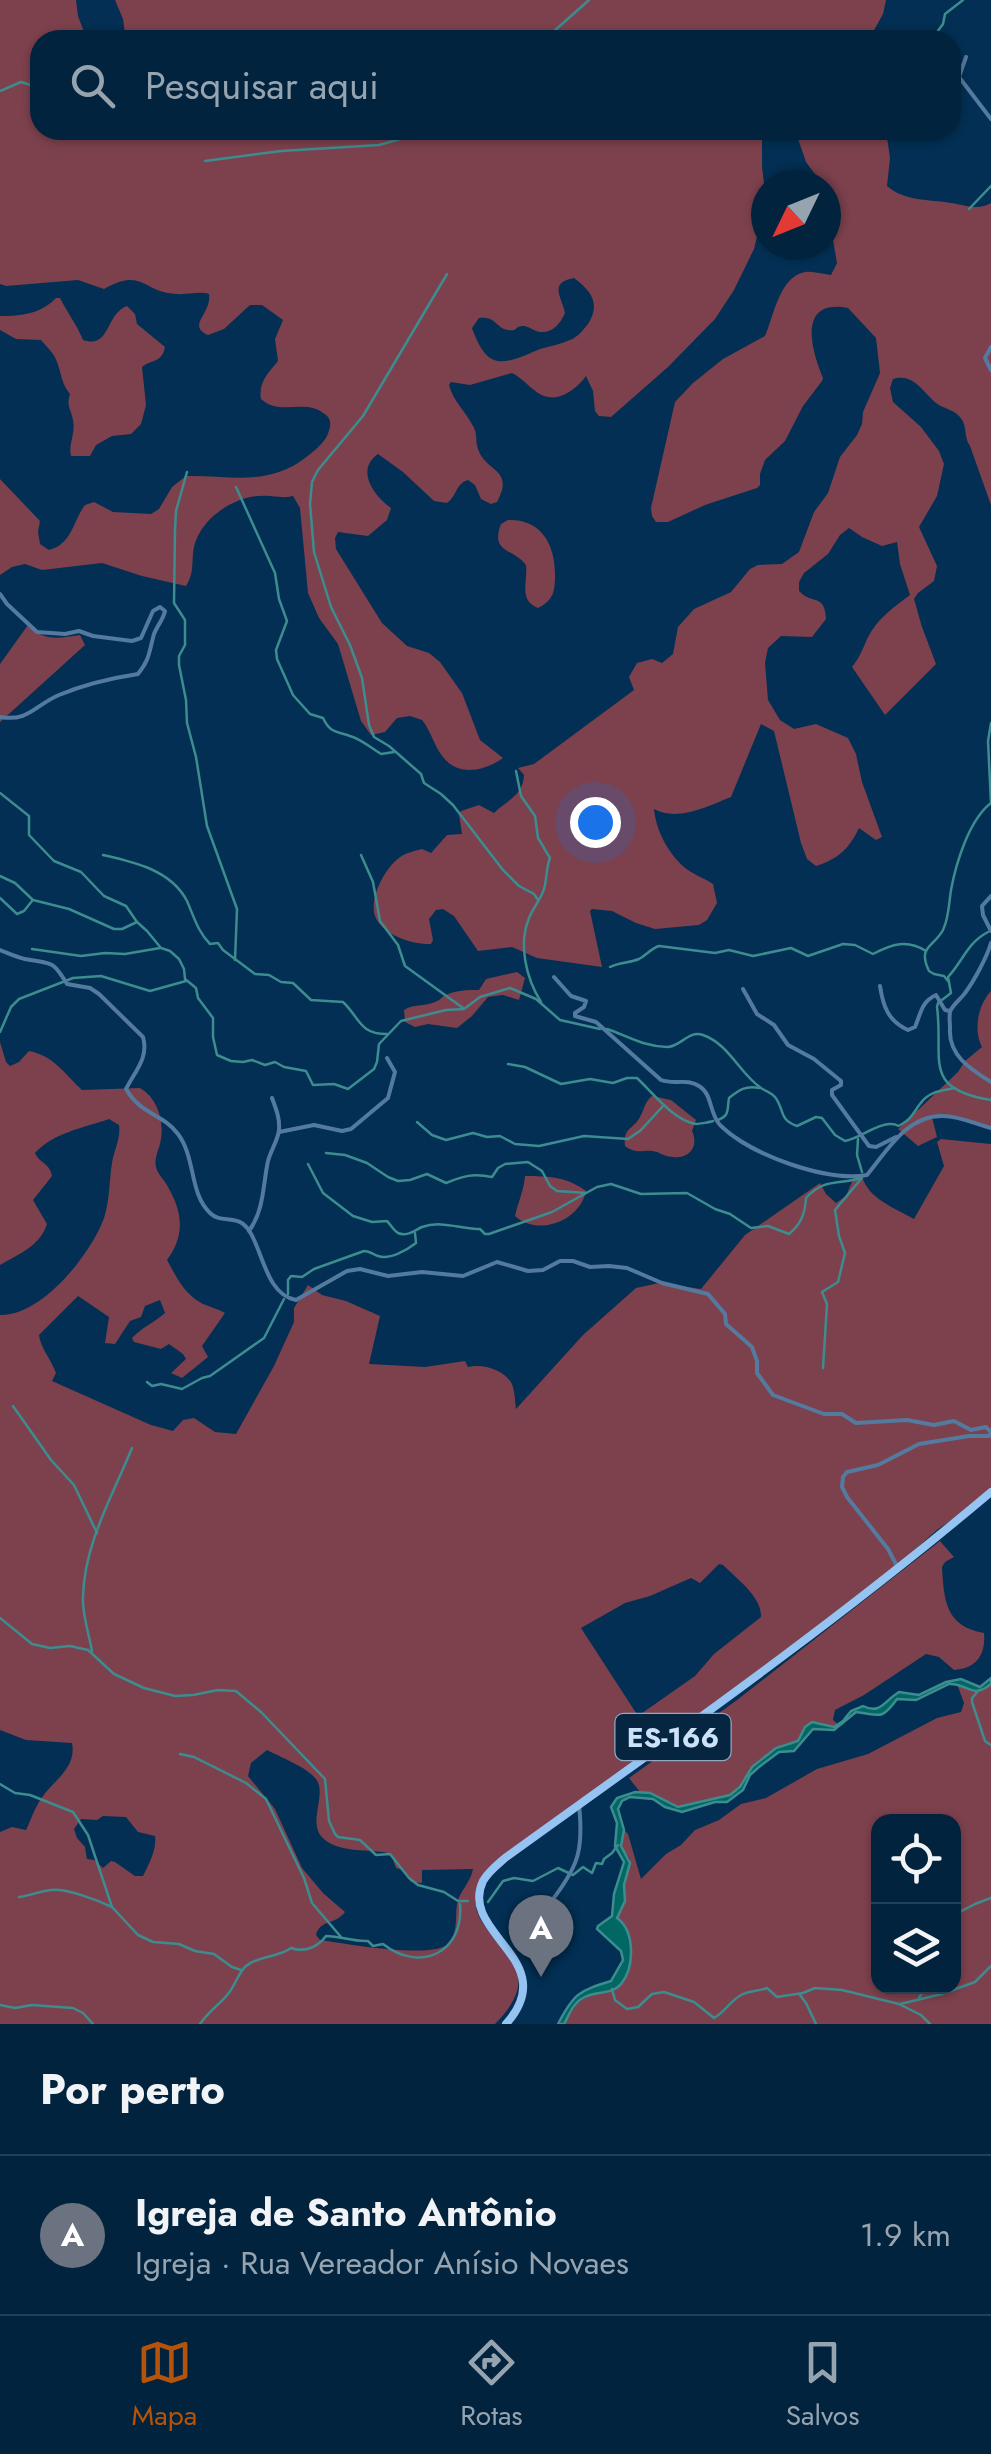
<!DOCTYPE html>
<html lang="pt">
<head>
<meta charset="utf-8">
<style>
  body { margin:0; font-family:Jost,sans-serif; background:#102f49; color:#f1f3f6 }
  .controls { position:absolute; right:30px; bottom:30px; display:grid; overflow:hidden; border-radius:20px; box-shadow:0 2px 8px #0004 }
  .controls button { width:90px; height:90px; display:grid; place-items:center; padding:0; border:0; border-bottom:2px solid #234058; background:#02233e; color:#f1f3f6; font:50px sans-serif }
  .compass { position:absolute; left:751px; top:170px; width:90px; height:90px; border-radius:50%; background:#02233e; box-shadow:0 2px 8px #0004; rotate:227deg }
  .you { position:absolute; left:595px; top:822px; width:35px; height:35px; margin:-25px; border:8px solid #fff; border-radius:50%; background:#1a73e8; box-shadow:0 0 0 15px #1a73e833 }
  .badge { display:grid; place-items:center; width:65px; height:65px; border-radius:50%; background:#b45309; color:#fff; font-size:32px; font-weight:700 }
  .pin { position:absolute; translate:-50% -82px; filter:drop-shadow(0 2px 5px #0008) }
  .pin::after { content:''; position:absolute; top:52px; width:35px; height:30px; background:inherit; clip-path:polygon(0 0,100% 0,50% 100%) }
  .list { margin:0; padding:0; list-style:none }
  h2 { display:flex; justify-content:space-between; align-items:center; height:130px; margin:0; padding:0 40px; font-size:42px }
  h2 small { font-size:32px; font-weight:400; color:#96a4b0 }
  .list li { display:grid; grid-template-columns:65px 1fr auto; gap:30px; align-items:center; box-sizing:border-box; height:160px; padding:0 40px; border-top:2px solid #234058 }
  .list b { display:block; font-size:38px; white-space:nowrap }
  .list p { margin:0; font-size:32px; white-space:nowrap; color:#96a4b0 }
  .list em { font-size:32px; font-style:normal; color:#96a4b0 }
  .icon { flex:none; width:55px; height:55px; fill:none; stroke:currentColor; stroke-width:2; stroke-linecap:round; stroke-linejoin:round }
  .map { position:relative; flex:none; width:991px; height:2024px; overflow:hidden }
  .search { position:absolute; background:#02233e; box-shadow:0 2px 8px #0004; left:30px; right:30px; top:30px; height:110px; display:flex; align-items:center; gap:25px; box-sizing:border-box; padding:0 35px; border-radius:30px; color:#96a4b0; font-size:38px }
  .sheet { height:290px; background:#02233e }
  nav { display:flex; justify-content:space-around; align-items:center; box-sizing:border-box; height:140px; border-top:2px solid #234058; background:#02233e; font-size:28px; color:#96a4b0 }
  nav a { display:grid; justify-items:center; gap:5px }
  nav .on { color:#b45309 }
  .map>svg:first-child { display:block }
</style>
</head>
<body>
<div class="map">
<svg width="991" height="2024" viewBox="0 0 991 2024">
  <rect width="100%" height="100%" fill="#022f53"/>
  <g fill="#7c414d" fill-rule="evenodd">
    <path d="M0 0H76L78 16 87 40H40V130H762V167L766 199 754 249 734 290 715 319 668 367 611 417 599 416 595 411 593 391 586 376C576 390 556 405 538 393 528 386 522 378 512 373L470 385 451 382 449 385C453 401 466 412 473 426 478 434 475 441 478 449 486 473 515 468 497 502L491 504 481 499 475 485 468 480C456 483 457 496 447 503L434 501 403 472 378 454C355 470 374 496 391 508L387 520 368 536 338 532 335 538 336 549 382 623 407 646 429 653 440 662 462 693 480 740 503 758C485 771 458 777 443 757 434 746 431 731 422 720L410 716 397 718 385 732 371 735 361 721 338 644 319 618 308 593 300 508 293 496C281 499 273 495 261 496 234 496 200 519 194 547 191 562 195 572 186 586L142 576 102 563 42 570 25 564 12 567 0 575V479L40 521 38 532 40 544 49 550C72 544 73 521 85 505L94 502 113 512 151 514 159 509 172 487 186 476C229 475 267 487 305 458 313 452 322 445 327 436 330 429 333 421 326 415 305 397 281 417 261 399 258 383 268 373 278 361L275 339 283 320 262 305H250L224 329 208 335C186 325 212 314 209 294 198 291 188 295 176 294 142 292 143 267 104 289L78 280 6 286 0 284ZM574 278C591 291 601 303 588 324 584 329 577 338 570 340 561 344 550 346 540 349 527 354 508 365 494 360 483 356 476 339 472 328L479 318C497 316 495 328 508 330 519 332 513 326 524 326 530 327 534 331 540 332 553 333 560 324 565 313 562 297 548 283 574 278Z"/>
    <path d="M115 0H886L883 14 873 32 875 40H126L123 19Z"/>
    <path d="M795 130H886L890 158 887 186C906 202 928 199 951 203 966 205 976 211 991 203V505L970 446C963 436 968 426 960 417 954 410 946 409 939 405 923 394 915 372 893 379L890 388 893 402 921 427 939 451 944 464 937 496 919 527 937 566 934 581 918 593 914 599 922 627 936 664 885 715 852 667C860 657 863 648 868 637 878 618 894 607 910 595L900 564 897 542 882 546 862 537 849 528 840 535 828 554 804 573 799 582V591C812 605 825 593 826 619L812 637 781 636 768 648 765 663 768 700 780 720 794 729 816 724 848 738 856 754 862 782 882 837 876 840 859 828C849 849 838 859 816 866L807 859 801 843 774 731 761 724 731 797C708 806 678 822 654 809 656 830 668 853 684 867 692 874 704 878 713 884L717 903 707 920 699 925 655 929 636 923 612 911 592 909 590 911 602 967 537 958 512 947 478 951 454 916 443 909 436 910 429 919 433 940 431 944C413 945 382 935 375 916 369 898 385 868 399 858 405 853 414 851 422 849L431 853 447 835 462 834 459 815 461 811 479 805 494 813C507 800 523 796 524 775L518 768 534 764 634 690 629 677 637 663 652 659 662 663 673 654 678 627 694 609 731 592 750 569 758 565 782 564 799 552 814 512 828 493 840 457 857 435 862 424 863 412 880 373 876 338 848 308C797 298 811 350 823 378L822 381 803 406 785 441 765 460 760 474V485L757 488 705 505 668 522H656L652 516 651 508 675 402 693 383 723 359 765 336C774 316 779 277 805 272 813 271 822 274 831 275L837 263 831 228 833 218 826 185H823L806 162Z"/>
    <path d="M56 298H60C67 312 77 325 83 340 111 349 105 314 127 306L135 314 137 324 165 347C162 363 152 359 142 367L146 405 141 424 131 434 112 436 96 445 90 456H71C68 444 76 433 73 420 71 409 66 406 70 394 61 383 62 375 57 362 54 353 47 347 41 340L16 339 0 330V316C21 316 41 314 56 298Z"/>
    <path d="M508 520C541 519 555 544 555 574 555 591 554 600 538 608 518 600 528 582 526 565 513 548 490 553 501 524Z"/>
    <path d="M28 625C44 642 59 638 80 635L85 645 0 722V664Z"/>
    <path d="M517 972 525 978 519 1000 503 995 488 997 472 1016 457 1028 428 1024 415 1027 405 1022 404 1010C415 1003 426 1007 437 1001 440 1000 442 997 444 996 455 990 468 990 479 990L486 979Z"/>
    <path d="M991 991V1127L946 1116 932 1117 937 1137 918 1146 898 1129 958 1072 965 1061 982 1047C973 1030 978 1005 991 991Z"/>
    <path d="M0 1042 6 1062 10 1066 19 1062 29 1051C54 1056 64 1073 82 1090L140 1088C159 1099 165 1124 160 1144 158 1151 154 1160 156 1167 157 1174 165 1180 168 1187 183 1213 185 1236 167 1260 177 1278 184 1294 203 1304 210 1307 218 1309 225 1313L202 1346 208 1357 182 1378 171 1373 186 1359 183 1354 169 1344 161 1349 134 1342 132 1338C141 1328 155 1322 165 1313L160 1300 145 1306 141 1317 130 1321 115 1344 105 1343 109 1317 78 1296 39 1335C40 1347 52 1361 56 1373L52 1381 151 1425 173 1431 183 1420 194 1418 215 1432 236 1434 274 1366 294 1322V1308L308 1285 322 1295 346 1301 380 1316 369 1364 425 1367 465 1361 468 1367C483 1363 505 1370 512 1384 515 1392 515 1401 516 1409L583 1335 636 1288 659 1283 701 1289 745 1235 820 1183 826 1194 836 1203 846 1196 854 1177 862 1176C868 1199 895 1208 914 1219L944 1166 937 1142 941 1139 991 1144V1488L973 1505 937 1530 862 1596 495 1865C490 1873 481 1883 478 1892 460 1939 563 1956 495 2024H0V1832L12 1827 26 1830C31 1820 34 1809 41 1799 53 1780 77 1769 72 1743L26 1740 0 1730V1315C42 1316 91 1254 104 1218 110 1200 109 1181 112 1163 114 1150 121 1138 119 1125L109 1119C83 1128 53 1133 35 1153 39 1163 50 1163 52 1176L33 1200 47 1224C40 1246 19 1254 0 1265ZM719 1564 723 1565C737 1579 762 1597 761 1617L714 1654 695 1676 638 1716 581 1628 625 1603 650 1596 691 1578 700 1583ZM267 1750C282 1758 305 1766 316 1779 328 1795 305 1825 325 1840 342 1853 369 1849 388 1853L392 1857 396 1868 403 1870 411 1882 422 1883V1870L473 1869C471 1882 459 1892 457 1904 455 1917 458 1931 450 1942 437 1961 343 1943 320 1940L316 1935C320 1919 334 1926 345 1912L323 1893 302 1868 275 1809 248 1776 251 1763ZM103 1816 126 1817 138 1832 155 1836C157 1849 149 1864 143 1876H135L115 1862 111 1861 103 1868 94 1860 87 1859 85 1847 77 1838 74 1829 81 1819 97 1820Z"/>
    <path d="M652 1096 671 1100 696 1120 692 1131C699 1146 690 1159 673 1157 667 1157 662 1154 657 1152 642 1148 639 1156 625 1146 623 1127 633 1130 640 1117 645 1108 644 1103 652 1096Z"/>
    <path d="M525 1176C549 1176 567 1177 586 1191 580 1221 538 1237 515 1216 518 1202 524 1190 525 1176Z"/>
    <path d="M940 1541 954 1557 945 1562 942 1567C944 1600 945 1626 984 1633 986 1655 976 1669 954 1670L939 1657 926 1654 864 1695 835 1710 833 1720 839 1725 828 1727 814 1722 807 1725 798 1741 776 1748 752 1767 740 1787 733 1794 677 1807 654 1795 640 1792 629 1778 737 1700Z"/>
    <path d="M957 1684C968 1690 980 1694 991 1684V2024H564C583 1989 589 2000 619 1986 631 1965 639 1935 617 1918L625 1901 624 1885 630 1859 621 1846 623 1829 628 1834 641 1879 666 1854 681 1845 695 1830 719 1820 741 1804 766 1798 817 1769 868 1754 937 1718 961 1712 964 1703ZM878 1822H954V1986H878Z"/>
  </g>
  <path fill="#006762" stroke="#3d8c8f" stroke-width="2.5" d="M991 1678V1684C972 1700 968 1683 949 1684L916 1700 897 1699C881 1721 880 1715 856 1712L834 1730 813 1729 794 1751 779 1752 759 1767 750 1775 743 1790 727 1802H715L682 1812 665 1807 653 1799 630 1797 622 1801 618 1809 624 1830 621 1846 630 1863 624 1885 625 1901 617 1918C635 1931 635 1967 621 1984 612 1995 593 1991 583 1998 573 2003 569 2015 564 2024H558C574 1993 579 1991 611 1981L623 1960 621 1951 597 1929 598 1926 612 1916 614 1894 624 1862 615 1846 617 1823 611 1807 617 1798 635 1792 650 1793 678 1807 730 1795 740 1787 752 1767 776 1748 798 1741 805 1727 812 1722 834 1727 843 1721 851 1711 863 1706C881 1715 885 1700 899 1692L919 1695 946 1682 961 1679 980 1687Z"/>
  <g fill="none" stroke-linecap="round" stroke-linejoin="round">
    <g stroke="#3d8c8f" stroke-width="2.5">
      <path d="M544 40 589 0"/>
      <path d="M931 40 943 24 945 14 963 0"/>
      <path d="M0 91 21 82 40 88"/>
      <path d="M205 161 281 151 379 145 432 130"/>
      <path d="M969 209 991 186"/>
      <path d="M447 274 363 416 318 470 312 482 310 504 314 552 331 607 350 645 362 678 369 725 374 737 389 746 421 774 424 783 441 794 453 805 503 870 519 886 534 894 538 900"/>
      <path d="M187 472 176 511 175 530 174 603 185 620V645L179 656V665L186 700 187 723 196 757 207 826 237 909 235 960"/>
      <path d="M236 487 275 573 279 599 287 621 276 650 277 659 293 695 310 714 323 718C330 733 336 731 350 736 361 739 371 748 381 754L394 752"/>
      <path d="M516 771 521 796 535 816 538 838 550 858C546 868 547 879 544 889 541 899 533 908 529 918 518 944 526 978 541 1002"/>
      <path d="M0 793 29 816V835L54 861 81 872 104 896 126 906 137 922 147 931 161 948 170 951 179 959 184 969 185 979 196 988 198 998 213 1018V1037L217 1055 231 1061 243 1062 252 1060 265 1065 275 1062 284 1067 306 1071 313 1085 334 1084 348 1089 374 1069 377 1062 379 1044 401 1021 446 1010 464 1009 480 997 510 988 536 999 560 1020 600 1029"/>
      <path d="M103 855C134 862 171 870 187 901 194 917 198 932 210 944L218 943 223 950 255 974 269 975 281 982 293 983 311 1000 343 1002C360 1018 359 1034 387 1034"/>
      <path d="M361 855 373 882 380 921 398 945 405 966 463 1008"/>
      <path d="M0 876 15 883 33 900 69 909 114 929H122L137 922"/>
      <path d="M0 898 17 914 24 911 32 901"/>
      <path d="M988 932C967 943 963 961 948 977L951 993 938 1003 937 1007C944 1059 921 1089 991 1100"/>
      <path d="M32 949 81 956 105 953 125 954 160 948"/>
      <path d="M610 967C619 962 630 963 639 959 647 955 650 949 659 946L715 953 729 950 753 956 791 948 808 956 843 944 855 945 873 954C892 944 907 939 926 951"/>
      <path d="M948 981 944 976 934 974 929 971C917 946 934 947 943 930 949 918 949 902 951 890 956 863 969 820 991 803L988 741 991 723"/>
      <path d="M607 1029C628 1036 642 1046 667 1047 681 1047 688 1030 703 1035 729 1044 740 1074 761 1088 767 1092 771 1092 775 1097 785 1110 778 1119 797 1126L816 1117 822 1118 835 1135 845 1141C861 1138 874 1125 889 1124 902 1123 893 1130 905 1122 912 1118 915 1110 920 1104 929 1091 941 1091 955 1088"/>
      <path d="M0 1032 11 1007 19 999 73 978 101 976 150 991 186 981"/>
      <path d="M508 1064 525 1067 561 1084 590 1079 613 1083 627 1078H637C652 1092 674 1121 696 1124 699 1124 710 1122 713 1121"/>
      <path d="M718 1120C730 1115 727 1110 729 1098 739 1090 746 1085 759 1088"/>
      <path d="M417 1122 432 1135 446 1140 473 1133 487 1137 500 1136 515 1144 539 1146 584 1136 628 1139 641 1130 664 1105"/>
      <path d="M858 1139 857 1155 862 1172"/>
      <path d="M326 1153 345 1155 367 1163 388 1177 398 1181 410 1180 427 1174 446 1183C463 1176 473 1173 492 1177L498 1168 505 1164 528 1162 542 1171 550 1186 557 1191 586 1193"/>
      <path d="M308 1164 323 1193 353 1216 372 1222 387 1221C391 1225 393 1230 398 1233 407 1237 415 1230 422 1227 441 1220 461 1229 480 1229L485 1234H489L552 1212 597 1187 611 1184 641 1194 687 1193 715 1209 730 1214 751 1228 768 1226 789 1234C801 1224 805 1214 806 1198 824 1178 838 1185 862 1178"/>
      <path d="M288 1294V1280L291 1276 302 1277 314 1269 364 1251C369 1251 373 1254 378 1256 390 1260 407 1250 416 1243L415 1233"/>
      <path d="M823 1368 827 1304 822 1292 838 1282 845 1253 839 1236 835 1210 861 1179"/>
      <path d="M147 1382 152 1386 161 1384 182 1389 202 1378 210 1376 264 1338 284 1299"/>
      <path d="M13 1406 51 1460 74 1485 97 1533"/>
      <path d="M0 1618 32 1644 50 1648 70 1646 88 1650 114 1674 144 1688 175 1696 193 1695 218 1690 236 1691 261 1712 325 1779 329 1821 335 1834 338 1837 360 1840 376 1855 390 1854 409 1878 418 1885 444 1892 458 1901H468"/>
      <path d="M92 1651C89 1634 82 1614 83 1597 84 1544 113 1495 132 1448"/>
      <path d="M979 1690 972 1698V1702L985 1741 991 1745"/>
      <path d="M180 1754 194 1757 246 1783 266 1799 304 1878 312 1903 341 1937"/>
      <path d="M0 1784 15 1793 30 1795 73 1812 88 1835 112 1907 138 1935 153 1942 179 1944 195 1951 214 1954 232 1967 241 1970"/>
      <path d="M19 1897C30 1896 39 1891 51 1890 66 1888 97 1900 112 1907"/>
      <path d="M488 1902 503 1881 514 1878 533 1881 558 1868 573 1875 583 1867 592 1873 596 1863 602 1864 604 1859 612 1853 618 1845"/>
      <path d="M954 1915 975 1904 991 1898"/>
      <path d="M612 1989 615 2000 627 2009 638 2007 652 1994 664 1992 694 2002 714 2018C725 2012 730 2001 741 1995 748 1991 759 1991 767 1988L777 1997 803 1993 815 1988 842 1990 899 2004 921 2015 930 2024"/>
      <path d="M800 1995 806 2003 816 2024"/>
      <path d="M919 1998 926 1986"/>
      <path d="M900 2004 942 1994 975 1982 991 1966"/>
      <path d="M0 2005 15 2008 32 2005 73 2008 83 2013 93 2024"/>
      <path d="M200 2024C208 2012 219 2005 228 1994 235 1986 238 1973 246 1966 259 1955 278 1958 291 1948 304 1953 318 1947 326 1936 341 1936 353 1942 368 1941L373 1946 383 1944C420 1973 464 1953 460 1904"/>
    </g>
    <g stroke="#547a9f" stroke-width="4">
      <path d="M966 57 959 77 991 119"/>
      <path d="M991 347 985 358 991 370"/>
      <path d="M0 594 7 604 37 632 65 634 79 631 93 636 132 641 141 638 153 611 160 607 165 611C163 620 157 626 154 634 149 652 150 659 138 674 112 678 83 685 59 695 35 705 29 722 0 717"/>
      <path d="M991 896 982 906 983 915 991 931"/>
      <path d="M991 943C987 957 974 981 965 993 961 999 952 1005 950 1012 949 1017 950 1023 950 1028 948 1055 970 1069 991 1082"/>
      <path d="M0 950C8 953 16 957 25 959 51 964 52 959 67 984L90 988 99 994 143 1037C149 1058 135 1071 126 1089 141 1115 162 1113 178 1134 196 1158 189 1193 210 1213 222 1225 238 1212 250 1232 263 1253 267 1295 296 1300L347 1271 360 1269 388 1276 422 1272 463 1276 497 1262 528 1271 543 1270 560 1261H573L590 1267 609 1266 627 1268 662 1283 708 1294 725 1314 726 1324 752 1347 757 1361V1373L773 1395 824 1414H842L856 1423 907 1420 934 1425 954 1421 971 1430 986 1427 991 1432 989 1436H969L919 1444 878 1465 847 1472 843 1477 842 1487 847 1497 888 1549 898 1568"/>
      <path d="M554 977 571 996 586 1001 584 1007 575 1013V1016L596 1022 661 1080C674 1085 687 1078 699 1086 713 1094 709 1115 721 1126 751 1155 826 1182 867 1175 887 1151 907 1115 943 1116 959 1116 976 1124 991 1128"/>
      <path d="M880 986C883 1006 888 1021 908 1030L915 1027C921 1013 921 1002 936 995L945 1010 950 1011"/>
      <path d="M743 989 757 1014 774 1025 788 1045 814 1059 841 1081V1085L832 1090V1095L869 1146 876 1147 896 1137"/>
      <path d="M279 1132 314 1125 342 1131 351 1129 388 1098 395 1072 387 1058"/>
      <path d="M249 1231C264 1211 263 1184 268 1161 271 1150 278 1140 279 1130 280 1118 276 1109 272 1098"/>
      <path d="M550 1903C578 1867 584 1851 579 1805"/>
    </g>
    <path stroke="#95c4f2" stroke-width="8" d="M506 2024C563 1960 458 1934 483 1881 488 1872 497 1865 505 1858 670 1739 836 1623 991 1492"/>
  </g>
  <g text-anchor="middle" stroke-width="10" stroke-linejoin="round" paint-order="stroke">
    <rect fill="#052541" stroke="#90a9c2" stroke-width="2.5" x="615.5" y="1714" width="115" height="46" rx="8"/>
    <g font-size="28" font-weight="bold" fill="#cbe2f9">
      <text x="673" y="1747">ES-166</text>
    </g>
  </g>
</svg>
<div class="controls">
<button><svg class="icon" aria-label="locate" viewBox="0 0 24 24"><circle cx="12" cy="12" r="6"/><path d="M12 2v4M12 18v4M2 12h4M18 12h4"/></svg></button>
<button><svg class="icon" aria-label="layers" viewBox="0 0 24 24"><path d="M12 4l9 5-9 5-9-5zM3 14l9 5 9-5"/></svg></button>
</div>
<svg class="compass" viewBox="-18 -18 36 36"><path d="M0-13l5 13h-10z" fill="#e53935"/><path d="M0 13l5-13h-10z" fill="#96a4b0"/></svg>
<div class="you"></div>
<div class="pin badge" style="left:541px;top:1977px;background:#6b7280">A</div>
<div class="search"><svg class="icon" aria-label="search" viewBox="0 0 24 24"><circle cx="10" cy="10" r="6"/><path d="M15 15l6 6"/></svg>Pesquisar aqui</div>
</div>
<section class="sheet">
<h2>Por perto<small></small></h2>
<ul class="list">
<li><span class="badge" style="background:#6b7280">A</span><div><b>Igreja de Santo Antônio</b><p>Igreja · Rua Vereador Anísio Novaes</p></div><em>1.9 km</em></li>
</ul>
</section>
<nav>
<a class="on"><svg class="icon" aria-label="map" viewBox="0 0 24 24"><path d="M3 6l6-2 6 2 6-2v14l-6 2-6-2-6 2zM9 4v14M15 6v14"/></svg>Mapa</a>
<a><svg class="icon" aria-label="directions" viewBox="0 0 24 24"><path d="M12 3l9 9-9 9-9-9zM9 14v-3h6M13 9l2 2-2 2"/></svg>Rotas</a>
<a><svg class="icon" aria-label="saved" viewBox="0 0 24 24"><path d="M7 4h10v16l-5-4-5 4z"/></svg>Salvos</a>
</nav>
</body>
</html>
